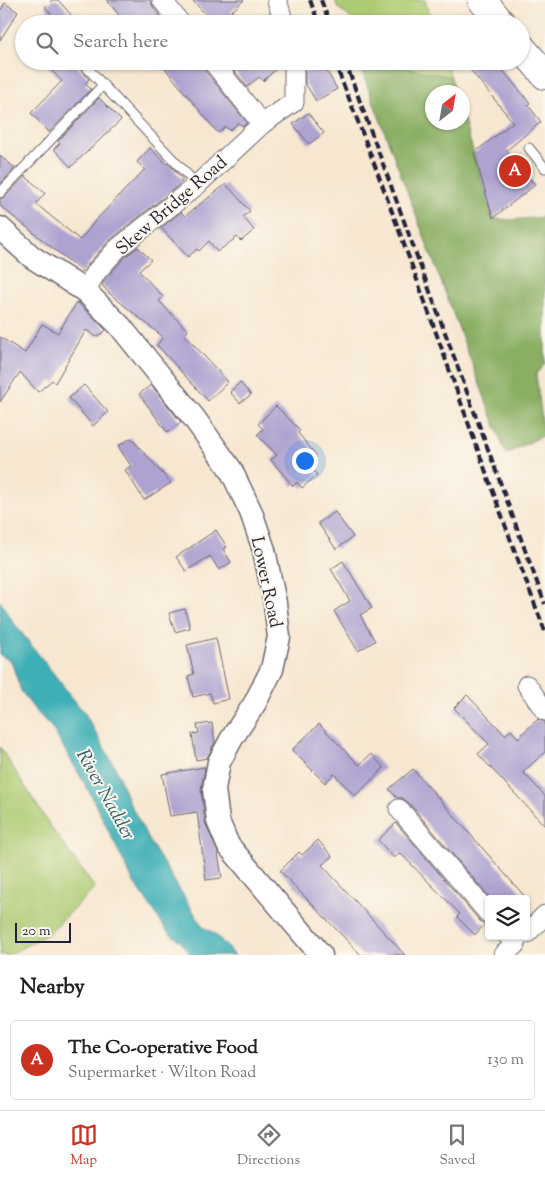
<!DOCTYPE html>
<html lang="en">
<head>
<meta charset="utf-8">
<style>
  body { margin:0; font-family:"Sorts Mill Goudy",serif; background:#f2f2f2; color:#202124 }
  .controls { position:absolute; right:15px; bottom:15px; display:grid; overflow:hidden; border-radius:5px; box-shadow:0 1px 4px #0004 }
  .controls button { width:45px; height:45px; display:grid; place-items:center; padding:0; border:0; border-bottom:1px solid #e0e0e0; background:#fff; color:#202124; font:25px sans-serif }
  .compass { position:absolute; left:425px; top:85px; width:45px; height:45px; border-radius:50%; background:#fff; box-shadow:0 1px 4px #0004; rotate:31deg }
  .scale { position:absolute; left:15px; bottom:12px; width:56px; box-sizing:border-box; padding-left:5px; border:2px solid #22223b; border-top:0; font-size:14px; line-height:18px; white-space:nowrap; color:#22223b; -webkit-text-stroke:4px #fbf7ec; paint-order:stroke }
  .you { position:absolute; left:304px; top:460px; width:18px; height:18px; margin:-12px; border:4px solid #fff; border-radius:50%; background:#1a73e8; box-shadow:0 0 0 8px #1a73e833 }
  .badge { display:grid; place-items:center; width:32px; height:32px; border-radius:50%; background:#c8321e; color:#fff; font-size:16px; font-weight:700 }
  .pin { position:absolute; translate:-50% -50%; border:2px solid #fff; box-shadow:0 1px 5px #0006 }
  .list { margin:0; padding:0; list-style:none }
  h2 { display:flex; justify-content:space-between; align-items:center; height:65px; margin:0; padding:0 20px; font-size:21px }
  h2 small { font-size:16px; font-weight:400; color:#757577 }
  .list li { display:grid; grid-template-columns:32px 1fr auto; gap:15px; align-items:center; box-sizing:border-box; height:80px; margin:0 10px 10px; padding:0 10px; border:1px solid #e0e0e0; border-radius:5px }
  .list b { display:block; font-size:19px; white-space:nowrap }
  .list p { margin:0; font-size:16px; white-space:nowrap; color:#757577 }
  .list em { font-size:16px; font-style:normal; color:#757577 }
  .icon { flex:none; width:28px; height:28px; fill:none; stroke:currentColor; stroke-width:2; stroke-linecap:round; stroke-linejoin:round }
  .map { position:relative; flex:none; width:545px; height:955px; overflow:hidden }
  .search { position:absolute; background:#fff; box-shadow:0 1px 4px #0004; left:15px; right:15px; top:15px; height:55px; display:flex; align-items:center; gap:12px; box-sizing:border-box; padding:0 18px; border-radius:28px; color:#757577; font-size:19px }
  .sheet { height:155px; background:#fff }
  nav { display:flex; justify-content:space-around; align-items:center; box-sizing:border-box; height:70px; border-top:1px solid #e0e0e0; background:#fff; font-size:14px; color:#757577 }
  nav a { display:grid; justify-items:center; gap:2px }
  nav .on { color:#c8321e }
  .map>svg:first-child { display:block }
</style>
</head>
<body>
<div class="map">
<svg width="545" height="955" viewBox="0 0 545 955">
  <rect width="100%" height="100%" fill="#fbf7ec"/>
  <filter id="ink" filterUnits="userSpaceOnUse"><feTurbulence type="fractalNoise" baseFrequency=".02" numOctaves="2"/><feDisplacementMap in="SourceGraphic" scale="10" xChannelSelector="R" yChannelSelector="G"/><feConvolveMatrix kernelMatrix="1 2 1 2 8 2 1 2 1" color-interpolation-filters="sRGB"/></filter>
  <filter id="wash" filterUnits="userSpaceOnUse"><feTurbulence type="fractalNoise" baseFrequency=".0096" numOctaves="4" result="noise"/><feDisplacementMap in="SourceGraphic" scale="20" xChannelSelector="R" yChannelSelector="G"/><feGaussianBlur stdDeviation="1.12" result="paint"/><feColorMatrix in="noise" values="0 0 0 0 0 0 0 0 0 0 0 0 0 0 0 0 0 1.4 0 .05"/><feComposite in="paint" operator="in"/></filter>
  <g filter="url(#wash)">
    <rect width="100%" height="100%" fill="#f7e7d1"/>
    <g fill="#adcb72" stroke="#687656">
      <path d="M335 0H425L433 24H358L338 8Z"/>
      <path d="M401 61H445L451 77 410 69Z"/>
      <path d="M0 747 52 829 95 888 48 934 8 955H0Z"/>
    </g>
    <path fill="#8aaf64" stroke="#566850" d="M358 61H401L410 69 451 77 455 92H432V122H462L463 117 493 218 510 220 545 217V364L536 374 544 435 506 454Z"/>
    <path fill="#3eafb6" stroke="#306878" d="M0 601 14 623 86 715 116 769 127 798 150 842 203 927 214 933 235 955H191L180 941 167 931 133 881 89 791 52 728 34 709 21 691 11 661 0 655Z"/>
    <g id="blocks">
      <g fill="#ada2d0">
        <path d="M52 0H58L79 24H60L45 7Z"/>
        <path d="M107 0H150L153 7 166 24H126Z"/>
        <path d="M192 0H244L231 12 242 24H215Z"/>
        <path d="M5 3 18 12 0 40V11Z"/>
        <path d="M42 61H72L89 79 85 84 91 89 49 132 31 113 62 81Z"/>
        <path d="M159 61H201L203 68 247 123 243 126 238 123 230 130 225 127 218 133Z"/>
        <path d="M241 61H282V64L263 81 259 77 247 87 233 69Z"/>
        <path d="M317 61H321L337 89 316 101 305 83V68Z"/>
        <path d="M463 61H495L530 103 528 105 541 122 507 150 535 185 493 218 474 153 513 122Z"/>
        <path d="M99 98 121 120 71 167 54 149 60 143 58 141Z"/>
        <path d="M308 113 324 133 309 144 293 124Z"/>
        <path d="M150 148 167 164 168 163 183 180 175 188 110 240 89 263 83 272 0 206V199L5 197 25 176 45 193 36 204 80 240 95 221 145 169 137 162Z"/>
        <path d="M0 156 15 168 0 184Z"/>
        <path d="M226 184 250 211 243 217 254 230 241 241 237 237 217 252 209 241 199 251 197 249 188 257 161 228 181 212 185 216Z"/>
        <path d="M138 247 151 260 139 271 163 297 159 301 188 331 184 334 228 382 208 401 157 345 163 337 109 293 102 285 106 278 125 257Z"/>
        <path d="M77 302 106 330 104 332 97 337 86 330 55 383 52 380 38 392 20 372 0 402V337L25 353 42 324 58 333Z"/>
        <path d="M240 382 251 395 240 403 230 392Z"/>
        <path d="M84 385 108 412 93 426 69 398Z"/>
        <path d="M151 385 181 422 167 432 139 394Z"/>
        <path d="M276 406 300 430 298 433 316 455 307 463 317 475 302 488 297 482 293 486 271 460 277 455 257 435 263 429 258 424Z"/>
        <path d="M131 438 171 483 144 500 125 470 131 466 118 446Z"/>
        <path d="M335 512 353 537 336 549 318 523Z"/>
        <path d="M216 530 227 547 223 549 231 562 219 570 210 556 186 571 176 557Z"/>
        <path d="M343 561 372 608 360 615 375 641 358 651 334 611 350 601 331 569Z"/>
        <path d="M185 609 190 628 175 632 169 613Z"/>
        <path d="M216 638 229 699 213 703 210 693 193 697 188 676 194 674 187 645Z"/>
        <path d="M467 695 505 735 511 730 518 738 538 719 545 722V752L523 772 545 796V826L478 754 489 744 454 708Z"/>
        <path d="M212 723 215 742 207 758 196 760 192 734 199 733 197 725Z"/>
        <path d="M319 724 359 765 371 754 384 768 355 796 334 774 325 783 292 750Z"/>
        <path d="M205 767 201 790 205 823 218 853 222 878 206 880 197 812 170 816 162 774Z"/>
        <path d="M413 769 527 899H491L408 802 402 798H397L389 789Z"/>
        <path d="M396 823 480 921 485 924 475 935 457 917 460 914 400 853 394 858 378 840Z"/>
        <path d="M318 840 332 856 322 865 405 955H361L280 871 299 852 302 855Z"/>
      </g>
    </g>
  </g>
  <g filter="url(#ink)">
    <use href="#blocks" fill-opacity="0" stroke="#6d6770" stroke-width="1"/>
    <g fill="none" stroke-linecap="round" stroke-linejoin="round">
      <defs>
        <g id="service">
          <path d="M46 23 47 24"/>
          <path d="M103 85 197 185"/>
          <path d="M529 148 545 168"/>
          <path d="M0 193 103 85 81 61"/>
        </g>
        <g id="minor">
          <path d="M162 0 181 24"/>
          <path d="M277 0 284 24"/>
          <path d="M212 61 262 124"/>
          <path d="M85 291 97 271 117 249 197 185 262 124 294 102V68L293 61"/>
          <path d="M527 685 545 711"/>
          <path d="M399 809 489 914"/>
          <path d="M526 934 545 915"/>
          <path d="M503 955 515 945 508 936"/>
        </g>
        <path id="tertiary" d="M0 228 32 257 85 291 120 326 194 418 231 470 251 512 264 550 275 603 279 637 272 669 255 703 232 738 219 762 214 789 218 821 228 845 321 955"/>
        <g id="trunk">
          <path d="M482 0 502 24"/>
          <path d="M521 47 545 75"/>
        </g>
      </defs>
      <use href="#service" stroke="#6d6770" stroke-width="11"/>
      <use href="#minor" stroke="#6d6770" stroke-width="21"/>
      <use href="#tertiary" stroke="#6d6770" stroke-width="25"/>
      <use href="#trunk" stroke="#6d6770" stroke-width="30"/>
      <use href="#service" stroke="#fff" stroke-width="9"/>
      <use href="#minor" stroke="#fff" stroke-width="19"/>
      <use href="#tertiary" stroke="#fff" stroke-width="22"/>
      <use href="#trunk" stroke="#fff" stroke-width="28"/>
      <g stroke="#22223b" stroke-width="4" stroke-dasharray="8 4" stroke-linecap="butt">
        <path d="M310 0 319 24"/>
        <path d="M321 0 330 24"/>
        <path d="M334 61C410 249 472 442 545 631"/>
        <path d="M345 61 545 604"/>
      </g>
    </g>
  </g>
  <g text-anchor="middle" stroke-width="4" stroke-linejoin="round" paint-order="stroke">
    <g font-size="18" fill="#22223b" stroke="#fbf7ec">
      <text transform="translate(171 205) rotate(-41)" y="6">Skew Bridge Road</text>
      <text transform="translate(267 582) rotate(78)" y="6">Lower Road</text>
    </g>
    <g font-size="19" font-style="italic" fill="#2d5a6c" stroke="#fbf7ec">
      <text transform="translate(107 794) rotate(61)" y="7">River Nadder</text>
    </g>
  </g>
</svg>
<div class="controls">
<button><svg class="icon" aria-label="layers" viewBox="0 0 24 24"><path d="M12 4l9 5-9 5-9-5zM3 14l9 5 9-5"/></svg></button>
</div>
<svg class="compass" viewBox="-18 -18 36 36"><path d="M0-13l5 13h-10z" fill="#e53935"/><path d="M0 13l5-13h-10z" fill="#757577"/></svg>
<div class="scale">20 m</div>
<div class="you"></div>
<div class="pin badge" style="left:515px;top:171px">A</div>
<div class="search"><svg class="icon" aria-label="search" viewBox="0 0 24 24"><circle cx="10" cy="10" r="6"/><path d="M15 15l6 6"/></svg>Search here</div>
</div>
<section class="sheet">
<h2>Nearby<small></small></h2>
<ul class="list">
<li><span class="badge">A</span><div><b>The Co-operative Food</b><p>Supermarket · Wilton Road</p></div><em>130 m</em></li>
</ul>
</section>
<nav>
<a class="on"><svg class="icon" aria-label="map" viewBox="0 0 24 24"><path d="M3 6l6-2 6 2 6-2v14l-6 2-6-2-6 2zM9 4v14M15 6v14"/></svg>Map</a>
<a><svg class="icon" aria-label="directions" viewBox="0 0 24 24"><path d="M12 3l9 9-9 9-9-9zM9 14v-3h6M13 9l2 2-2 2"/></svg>Directions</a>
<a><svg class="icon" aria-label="saved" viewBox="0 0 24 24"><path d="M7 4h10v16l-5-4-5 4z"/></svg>Saved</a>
</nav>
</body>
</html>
